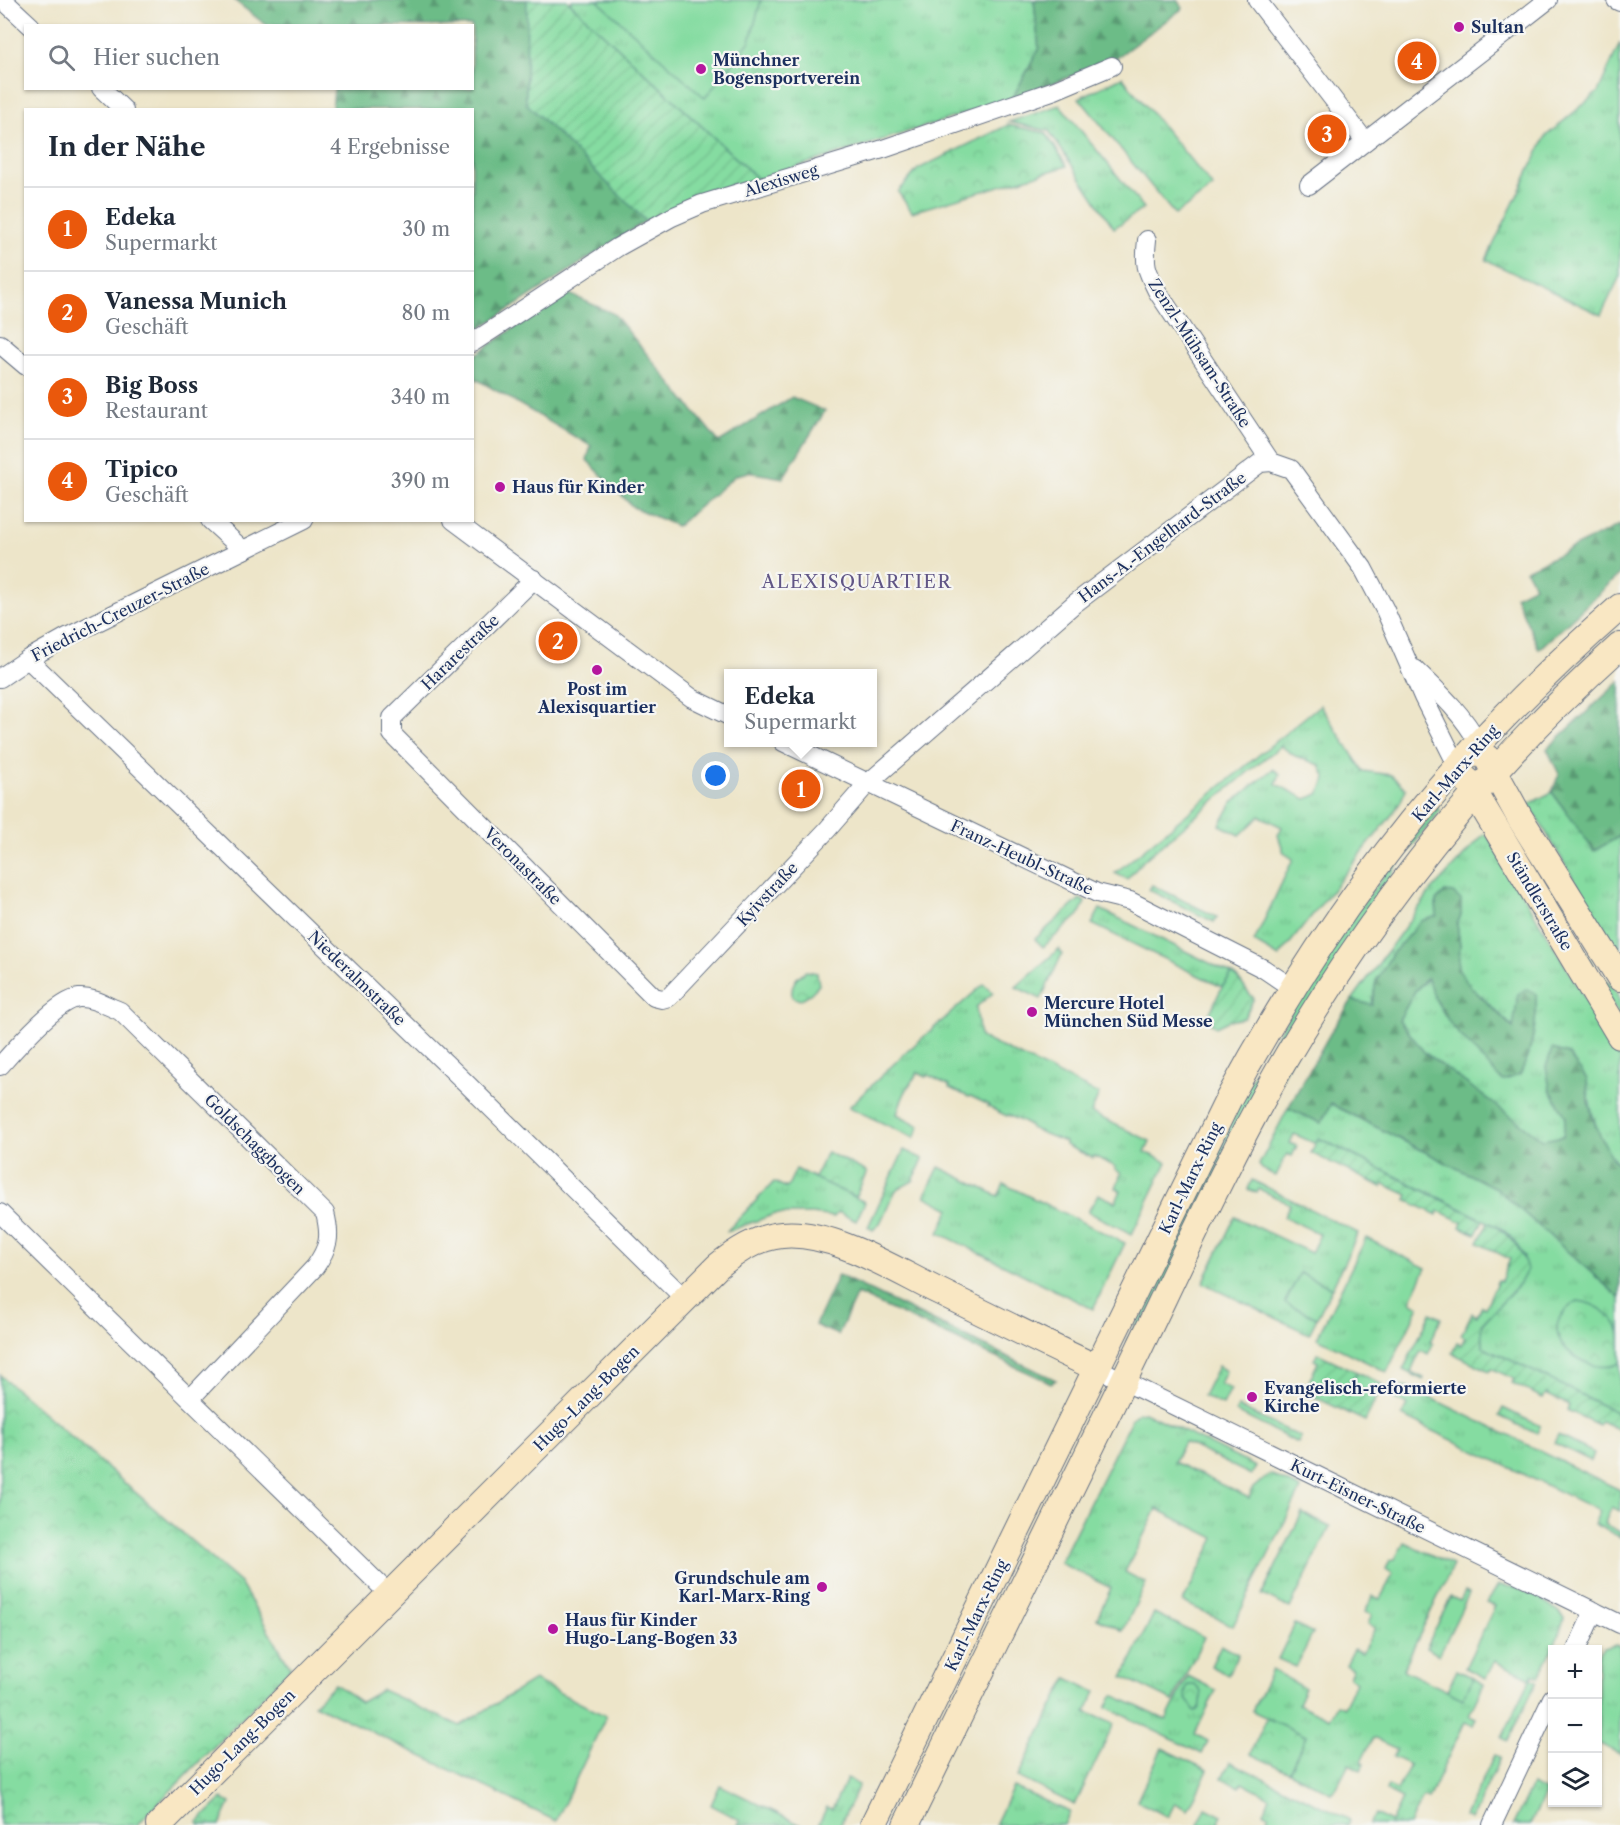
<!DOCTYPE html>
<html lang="de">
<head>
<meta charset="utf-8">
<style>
  body { margin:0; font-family:"Libre Caslon Text",serif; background:#f6f6f7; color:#1f2937 }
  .controls { position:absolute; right:18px; bottom:18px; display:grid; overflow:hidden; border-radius:0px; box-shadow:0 2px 4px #0004 }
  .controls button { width:54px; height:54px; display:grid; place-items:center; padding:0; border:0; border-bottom:2px solid #e0e1e3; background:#fff; color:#1f2937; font:30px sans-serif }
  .you { position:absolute; left:716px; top:776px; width:21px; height:21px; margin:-15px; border:4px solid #fff; border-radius:50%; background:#1a73e8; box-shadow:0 0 0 9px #1a73e833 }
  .badge { display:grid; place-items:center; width:39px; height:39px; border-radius:50%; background:#ea580c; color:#fff; font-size:20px; font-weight:700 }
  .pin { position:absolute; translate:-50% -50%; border:3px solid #fff; box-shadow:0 2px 6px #0006 }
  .popup { position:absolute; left:724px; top:669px; width:153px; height:78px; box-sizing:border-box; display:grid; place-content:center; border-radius:0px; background:#fff; filter:drop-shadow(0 2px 4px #0005); font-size:20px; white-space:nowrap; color:#747a83 }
  .popup b { font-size:22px; color:#1f2937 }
  .popup::after { content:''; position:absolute; left:50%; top:100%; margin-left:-12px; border:12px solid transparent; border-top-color:#fff }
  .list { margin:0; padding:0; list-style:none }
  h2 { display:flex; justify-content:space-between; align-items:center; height:78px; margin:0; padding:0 24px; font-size:26px }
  h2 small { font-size:20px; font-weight:400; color:#747a83 }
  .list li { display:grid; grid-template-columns:39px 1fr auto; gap:18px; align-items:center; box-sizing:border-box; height:84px; padding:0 24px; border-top:2px solid #e0e1e3 }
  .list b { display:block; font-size:22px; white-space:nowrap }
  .list p { margin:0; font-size:20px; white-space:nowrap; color:#747a83 }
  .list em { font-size:20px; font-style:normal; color:#747a83 }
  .icon { flex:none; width:33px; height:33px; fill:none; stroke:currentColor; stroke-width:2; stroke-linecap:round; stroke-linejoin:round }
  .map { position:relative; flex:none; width:1620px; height:1825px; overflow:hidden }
  .search { position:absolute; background:#fff; box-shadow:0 2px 4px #0004; left:24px; top:24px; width:450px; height:66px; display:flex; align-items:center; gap:15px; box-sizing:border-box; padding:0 21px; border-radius:0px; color:#747a83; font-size:22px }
  .panel { position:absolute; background:#fff; box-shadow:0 2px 4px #0004; left:24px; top:108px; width:450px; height:414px; border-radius:0px }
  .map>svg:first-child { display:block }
</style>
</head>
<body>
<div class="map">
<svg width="1620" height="1825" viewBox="0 0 1620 1825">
  <defs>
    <pattern id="grass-tufts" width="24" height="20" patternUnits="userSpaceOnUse" patternTransform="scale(1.5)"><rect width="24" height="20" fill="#85dca1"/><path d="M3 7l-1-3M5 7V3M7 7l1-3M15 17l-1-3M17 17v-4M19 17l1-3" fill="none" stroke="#72bd8d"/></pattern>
    <pattern id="forest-firs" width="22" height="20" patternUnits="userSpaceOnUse" patternTransform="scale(1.5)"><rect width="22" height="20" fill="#6cbc87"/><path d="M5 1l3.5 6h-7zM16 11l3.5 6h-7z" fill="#589972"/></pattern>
    <pattern id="park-crowns" width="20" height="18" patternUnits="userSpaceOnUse" patternTransform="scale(1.5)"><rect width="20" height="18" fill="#85dca1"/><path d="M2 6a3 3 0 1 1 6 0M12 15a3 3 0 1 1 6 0" fill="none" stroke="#72bd8d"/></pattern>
    <pattern id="garden-furrows" width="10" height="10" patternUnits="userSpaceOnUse" patternTransform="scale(1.5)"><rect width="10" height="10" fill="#85dca1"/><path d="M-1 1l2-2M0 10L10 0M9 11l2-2" fill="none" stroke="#72bd8d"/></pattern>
  </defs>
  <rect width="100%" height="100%" fill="#f6f6f2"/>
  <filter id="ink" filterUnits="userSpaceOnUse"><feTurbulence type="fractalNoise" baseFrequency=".0167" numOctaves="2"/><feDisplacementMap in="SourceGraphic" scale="12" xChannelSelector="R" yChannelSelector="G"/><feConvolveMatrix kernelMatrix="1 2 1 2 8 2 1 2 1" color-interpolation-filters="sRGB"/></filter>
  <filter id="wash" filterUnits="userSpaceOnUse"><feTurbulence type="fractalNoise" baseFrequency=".008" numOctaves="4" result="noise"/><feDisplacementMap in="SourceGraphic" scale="24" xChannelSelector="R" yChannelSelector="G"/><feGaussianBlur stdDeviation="1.35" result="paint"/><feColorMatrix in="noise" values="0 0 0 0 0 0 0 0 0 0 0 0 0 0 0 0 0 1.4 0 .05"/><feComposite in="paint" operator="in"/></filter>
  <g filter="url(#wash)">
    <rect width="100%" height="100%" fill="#ede5c9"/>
    <g fill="url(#grass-tufts)" stroke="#508680" stroke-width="1.5">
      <path d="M572 0H1034L1039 49 1012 99 758 179 570 3Z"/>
      <path d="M1620 43V276L1601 315 1486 260 1546 136 1598 92Z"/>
      <path d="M1122 77 1213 187 1175 215 1079 98Z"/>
      <path d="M1060 105 1144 208 1114 228 1049 131 1009 122Z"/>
      <path d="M1320 705 1363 771 1391 775 1406 789 1400 803 1391 816 1279 957 1254 942 1293 859 1284 853 1278 835 1282 827 1260 816 1240 835 1220 825 1232 803 1273 769 1280 774 1276 784 1306 799 1319 794 1326 779 1320 765 1295 756 1281 746 1253 768 1144 860 1127 879 1115 873Z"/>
      <path d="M1552 792 1594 850 1620 836V957L1529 804Z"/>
      <path d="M1436 806 1440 811 1395 868 1386 889 1132 1344 1127 1342C1141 1313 1173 1260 1176 1230L1236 1105 1325 954Z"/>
      <path d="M1504 815 1598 974C1619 992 1620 988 1620 1018L1501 817Z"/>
      <path d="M1484 834 1489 838 1620 1057V1166C1598 1142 1589 1111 1587 1079L1550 1089 1566 1117 1563 1136 1543 1141 1424 1052 1399 1020 1415 991 1428 978 1435 999 1514 1028 1469 985 1457 968 1460 946 1457 924 1461 915 1453 894 1445 892 1436 901 1437 916 1376 981 1372 1005 1352 1000 1431 891Z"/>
      <path d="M1152 885 1217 917 1214 922 1149 890Z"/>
      <path d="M1080 899 1085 902 1079 915 1043 947 1035 939Z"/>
      <path d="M1100 909 1232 974 1222 987 1092 924Z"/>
      <path d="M1059 949 1062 954 1041 999 1016 987Z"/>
      <path d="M984 984 993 993 976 1007 980 1037 1099 1094 1091 1113 1150 1141 1145 1152 1167 1162 1132 1234 1088 1212 1098 1194 1115 1202 1121 1191 1116 1188 1121 1173 1115 1169 1116 1167 1094 1156 1093 1158 1065 1145V1142L1030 1128 1031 1126 1008 1115 1007 1116 988 1107 989 1105 970 1096 969 1097 949 1088 950 1086 928 1075 926 1077 918 1072C909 1086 902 1095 897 1114L920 1126 914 1138 849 1107 902 1056Z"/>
      <path d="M1331 1104 1496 1188 1620 1298V1414L1482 1346 1481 1325 1520 1283 1524 1257 1513 1239 1502 1229 1319 1138 1316 1144 1294 1134 1290 1143 1297 1146 1292 1156 1287 1154 1276 1176 1262 1169 1259 1165 1288 1108 1321 1123Z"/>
      <path d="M904 1150 923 1159 913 1181 896 1190 880 1223 873 1230 868 1227Z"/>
      <path d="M939 1167 998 1196 1004 1184 1125 1243 1093 1309 939 1233 950 1209 925 1196Z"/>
      <path d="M796 1169 865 1202 856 1221 838 1212 834 1217 812 1214H775L726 1232 774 1182 787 1188Z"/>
      <path d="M1252 1180 1358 1233 1332 1288 1300 1273 1285 1302 1317 1318 1309 1334 1203 1283 1235 1217 1311 1253 1320 1234 1284 1217 1290 1204 1259 1189 1257 1193 1248 1189Z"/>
      <path d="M1366 1238 1426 1268 1410 1301 1419 1306 1387 1372 1317 1338Z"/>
      <path d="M1431 1313 1441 1318 1430 1342 1433 1344 1428 1354 1421 1350 1411 1372 1424 1378 1423 1380 1403 1370Z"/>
      <path d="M1218 1366 1226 1371 1220 1384 1231 1389 1223 1405 1203 1396Z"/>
      <path d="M1357 1372 1383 1385 1377 1397 1351 1384Z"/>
      <path d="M1401 1387H1408L1423 1394 1620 1490V1511L1612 1507 1604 1524 1620 1532V1537L1594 1524 1600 1511 1402 1416 1407 1405 1395 1399Z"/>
      <path d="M1238 1407 1301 1437 1298 1443 1236 1412Z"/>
      <path d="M1503 1408 1540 1426 1537 1434 1499 1416Z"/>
      <path d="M1144 1412 1256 1467 1251 1475 1184 1442 1174 1462 1249 1498 1253 1488 1270 1474 1301 1489 1233 1626 1183 1602 1215 1538 1157 1509 1125 1572 1146 1583 1123 1631 1097 1618 1111 1588 1060 1563 1132 1418 1138 1413Z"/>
      <path d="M1558 1435 1594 1453 1591 1461 1554 1443Z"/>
      <path d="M1302 1513 1330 1527 1290 1608 1262 1595Z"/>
      <path d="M1404 1542 1453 1565 1403 1670 1462 1698 1473 1678 1484 1684 1469 1715 1476 1718 1473 1725 1465 1722 1428 1799 1423 1797 1409 1825H1369L1375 1814 1391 1822 1402 1799 1386 1791 1388 1786 1397 1790 1410 1765 1393 1757 1397 1749 1373 1738 1361 1762 1364 1764 1361 1770 1349 1764 1337 1787 1331 1793 1289 1772 1306 1736 1252 1711 1272 1670 1305 1688 1298 1704 1329 1719 1337 1704 1344 1707 1356 1682 1349 1677 1353 1669 1346 1665 1354 1649 1362 1653 1375 1628 1368 1624 1372 1615 1365 1612 1373 1596 1380 1599 1393 1574 1386 1569 1390 1560 1395 1559Z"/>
      <path d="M1498 1585C1520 1586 1550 1601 1564 1618L1561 1631 1539 1677 1533 1674 1531 1678 1537 1681 1508 1741 1502 1738 1531 1678 1495 1661 1486 1678 1465 1668 1495 1606 1487 1603Z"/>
      <path d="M1465 1592 1469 1594 1439 1655 1426 1648 1451 1597 1460 1601Z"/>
      <path d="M1154 1613 1204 1637 1173 1701 1123 1677Z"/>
      <path d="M1295 1624 1313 1633 1296 1667 1278 1659Z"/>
      <path d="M1221 1645 1238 1654 1228 1675 1211 1666Z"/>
      <path d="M1616 1645 1620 1647V1754L1598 1743V1655L1604 1648Z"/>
      <path d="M1188 1676 1216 1690 1195 1734 1208 1741 1202 1754 1106 1707 1113 1695 1166 1720Z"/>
      <path d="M1067 1678 1096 1692 1086 1712 1114 1724 1075 1805 1018 1777Z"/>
      <path d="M534 1680 606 1716 556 1821 314 1704 335 1684 361 1702 382 1690 460 1726Z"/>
      <path d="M1162 1748 1208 1770 1188 1810 1175 1803 1168 1817 1137 1801Z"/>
      <path d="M1494 1755 1500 1758 1471 1820 1465 1817Z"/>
      <path d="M1230 1762 1350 1820 1348 1825H1264L1269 1815 1263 1812 1270 1797 1242 1782 1239 1787 1222 1778Z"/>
      <path d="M847 1779 859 1785 840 1825H818L827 1807 832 1809Z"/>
      <path d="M720 1785 801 1825H738L740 1820 711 1805Z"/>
      <path d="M1532 1785 1546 1792 1530 1825H1513Z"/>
      <path d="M1013 1787 1070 1812 1064 1825H995Z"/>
      <path d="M222 1799 230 1803 220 1825H199L198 1822Z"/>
      <path d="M1206 1808 1222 1816 1217 1825H1198Z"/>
    </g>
    <g fill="url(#forest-firs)" stroke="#447672" stroke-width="1.5">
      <path d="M234 0H527L526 103 646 221 476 331 472 327V110L332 109 334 89 472 88V26L266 25Z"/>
      <path d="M1034 0H1177L1183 8 1113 60 1012 99 1039 49Z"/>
      <path d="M565 292 614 314 719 442 792 397 825 411 783 478 749 472 736 475 677 526 633 507 587 460 591 446 473 377V357Z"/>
      <path d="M1620 525V574L1539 649 1515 596 1535 586 1526 570Z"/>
      <path d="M1620 681V836L1594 851 1552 792 1559 774 1547 749Z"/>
      <path d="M1445 892 1453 893 1461 900V915L1457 924 1460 946 1458 968 1469 985 1513 1028 1518 994 1527 989 1536 994C1537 1025 1533 1046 1520 1075L1502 1081 1451 1025 1435 999 1427 978 1415 991 1399 1020 1424 1052 1543 1140 1563 1136 1566 1117 1550 1089 1546 1067 1552 1049 1568 1054 1587 1079 1588 1101 1596 1127 1612 1158 1620 1166V1298L1496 1188 1331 1104 1321 1123 1288 1108 1331 1032 1352 1000 1372 1005 1376 981 1392 954 1421 921 1437 916 1436 901Z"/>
      <path d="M838 1275 1056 1380 1051 1383 857 1294 838 1335 815 1325Z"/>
    </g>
    <g fill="url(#park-crowns)" stroke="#508680" stroke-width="1.5">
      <path d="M1008 125 1046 133 1067 166 912 212 898 192 918 169Z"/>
      <path d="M806 971 817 973 819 985 810 994 800 1000 792 997C791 984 795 978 806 971Z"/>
      <path d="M827 1152 867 1172 855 1197 814 1178Z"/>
      <path d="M1578 1301C1595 1303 1617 1316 1620 1334 1620 1343 1620 1354 1620 1363 1588 1380 1524 1331 1578 1301Z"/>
      <path d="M0 1375 240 1583 291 1668 137 1825H0Z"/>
      <path d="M1188 1685H1195L1201 1692C1201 1699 1203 1710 1195 1711 1188 1699 1181 1700 1188 1685Z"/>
      <path d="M1267 1718 1306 1736 1289 1772 1250 1754Z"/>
    </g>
    <g fill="url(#garden-furrows)" stroke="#508680" stroke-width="1.5">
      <path d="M527 0H567L758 179 646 221 526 103Z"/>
      <path d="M1232 974C1242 979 1244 991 1254 998L1244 1018 1228 1021 1216 1027 1206 1021 1222 987Z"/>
      <path d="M1318 1138 1483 1220 1476 1234 1460 1227 1462 1222 1439 1211 1437 1215 1406 1200 1408 1195 1384 1184 1382 1187 1311 1153Z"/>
      <path d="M1488 1222C1509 1233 1521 1246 1527 1270L1520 1283 1481 1325 1482 1346 1620 1414V1430L1601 1421 1599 1425 1567 1410 1569 1405 1546 1394 1543 1398 1512 1383 1514 1379 1491 1368 1489 1371 1452 1353 1457 1343 1461 1345 1465 1337 1461 1335 1472 1313 1477 1316 1482 1306 1485 1308 1498 1280 1501 1281 1510 1259 1478 1243Z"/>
      <path d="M1317 1353 1357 1372 1351 1384 1377 1397 1365 1421 1304 1392 1318 1362 1314 1360Z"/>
    </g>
    <g fill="#85dca1" stroke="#508680" stroke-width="1.5">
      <path d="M597 0H761L750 41 705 98Z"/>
      <path d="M1300 1273 1332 1288 1317 1318 1285 1303Z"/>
      <path d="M1457 1670 1473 1678 1463 1699 1447 1691Z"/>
    </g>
  </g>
  <g filter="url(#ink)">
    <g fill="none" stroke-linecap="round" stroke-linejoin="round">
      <defs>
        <g id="street">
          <path d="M3 0 31 26"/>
          <path d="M1257 0 1365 141"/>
          <path d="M1616 0 1620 2"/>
          <path d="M101 88 124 110"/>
          <path d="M1309 185 1548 0"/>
          <path d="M1147 240C1144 265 1146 269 1157 291L1271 462"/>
          <path d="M472 343 618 247 672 217 702 204 883 149 1055 90 1112 66"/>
          <path d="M0 344 26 366"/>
          <path d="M210 520 243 550"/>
          <path d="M453 520 692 698 729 716"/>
          <path d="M534 579 392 718V734L654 997 662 999 669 997 827 830 867 784 1074 604 1260 463 1271 462 1291 469 1363 568 1385 610 1423 697 1458 767"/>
          <path d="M28 659 468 1085 685 1299"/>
          <path d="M1415 669C1439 692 1463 714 1479 744"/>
          <path d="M0 678 28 659 67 637 304 520"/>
          <path d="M783 742 1097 893 1130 901 1264 969 1292 988"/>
          <path d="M0 1066C15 1049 57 1000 79 998 93 997 107 1006 120 1011L325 1213C331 1237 329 1247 315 1267L190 1399"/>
          <path d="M0 1213 390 1595"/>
          <path d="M1097 1368 1620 1624"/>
          <path d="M1576 1650 1594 1611"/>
          <path d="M1492 1825 1552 1698"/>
        </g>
        <g id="secondary">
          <path d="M1487 758 1520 818 1620 978"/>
          <path d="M1467 780 1620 1036"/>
          <path d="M159 1825 718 1266C736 1251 758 1237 782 1235 831 1230 893 1269 936 1290 990 1316 1043 1343 1097 1368"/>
          <path d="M873 1825 1228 1100C1303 961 1394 829 1504 717 1541 679 1580 642 1620 607"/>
          <path d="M906 1825C978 1679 1050 1533 1121 1386 1175 1276 1225 1162 1287 1056 1377 903 1488 765 1620 646"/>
        </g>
      </defs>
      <use href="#street" stroke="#646f83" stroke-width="20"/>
      <use href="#secondary" stroke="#646f83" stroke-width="28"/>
      <use href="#street" stroke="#fff" stroke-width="18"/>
      <use href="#secondary" stroke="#f9e7c3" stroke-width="26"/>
    </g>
  </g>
  <g fill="#b5179e" stroke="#f6f6f2" stroke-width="2">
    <circle cx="1459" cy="27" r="6"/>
    <circle cx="701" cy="69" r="6"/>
    <circle cx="500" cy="487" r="6"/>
    <circle cx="597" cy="670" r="6"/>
    <circle cx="1032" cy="1012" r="6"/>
    <circle cx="1252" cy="1397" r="6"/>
    <circle cx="822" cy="1587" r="6"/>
    <circle cx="553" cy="1629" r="6"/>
  </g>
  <g text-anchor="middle" stroke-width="4.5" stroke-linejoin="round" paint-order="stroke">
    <g font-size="16" font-weight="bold" fill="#1b2f5e" stroke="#f6f6f2" text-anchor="start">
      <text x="1471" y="33">Sultan</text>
      <text x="713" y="66">Münchner<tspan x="713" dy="18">Bogensportverein</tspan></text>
      <text x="512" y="493">Haus für Kinder</text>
      <text x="597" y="695" text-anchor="middle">Post im<tspan x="597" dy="18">Alexisquartier</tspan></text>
      <text x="1044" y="1009">Mercure Hotel<tspan x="1044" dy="18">München Süd Messe</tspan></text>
      <text x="1264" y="1394">Evangelisch-reformierte<tspan x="1264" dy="18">Kirche</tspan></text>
      <text x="810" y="1584" text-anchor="end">Grundschule am<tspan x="810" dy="18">Karl-Marx-Ring</tspan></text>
      <text x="565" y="1626">Haus für Kinder<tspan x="565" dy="18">Hugo-Lang-Bogen 33</tspan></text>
    </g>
    <g font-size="16" fill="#1b2f5e" stroke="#f6f6f2">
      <text transform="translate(781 180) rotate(-17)" y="6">Alexisweg</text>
      <text transform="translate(1200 353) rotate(57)" y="6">Zenzl-Mühsam-Straße</text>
      <text transform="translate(1162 537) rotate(-37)" y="6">Hans-A.-Engelhard-Straße</text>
      <text transform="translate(120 612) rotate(-27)" y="6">Friedrich-Creuzer-Straße</text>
      <text transform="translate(460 652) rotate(-44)" y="6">Hararestraße</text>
      <text transform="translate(1455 773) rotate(-49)" y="6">Karl-Marx-Ring</text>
      <text transform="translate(1022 857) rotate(25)" y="6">Franz-Heubl-Straße</text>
      <text transform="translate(523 866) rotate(45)" y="6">Veronastraße</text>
      <text transform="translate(767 894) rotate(-47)" y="6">Kyivstraße</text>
      <text transform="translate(1540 901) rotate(59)" y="6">Ständlerstraße</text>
      <text transform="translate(357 978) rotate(44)" y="6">Niederalmstraße</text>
      <text transform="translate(255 1144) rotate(45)" y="6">Goldschaggbogen</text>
      <text transform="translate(1190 1178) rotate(-64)" y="6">Karl-Marx-Ring</text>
      <text transform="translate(586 1398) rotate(-45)" y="6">Hugo-Lang-Bogen</text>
      <text transform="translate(1358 1496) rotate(26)" y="6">Kurt-Eisner-Straße</text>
      <text transform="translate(976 1615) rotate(-64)" y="6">Karl-Marx-Ring</text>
      <text transform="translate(242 1742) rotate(-45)" y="6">Hugo-Lang-Bogen</text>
    </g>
    <g font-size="18" letter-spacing="1.5" fill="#615686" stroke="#f6f6f2">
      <text x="857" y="588">ALEXISQUARTIER</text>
    </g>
  </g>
</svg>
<div class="controls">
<button>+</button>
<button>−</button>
<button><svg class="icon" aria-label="layers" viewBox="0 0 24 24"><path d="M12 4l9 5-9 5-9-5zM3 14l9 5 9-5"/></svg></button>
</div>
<div class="you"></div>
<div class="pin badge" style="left:801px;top:789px">1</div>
<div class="popup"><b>Edeka</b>Supermarkt</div>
<div class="pin badge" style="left:558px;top:641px">2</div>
<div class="pin badge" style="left:1327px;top:134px">3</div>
<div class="pin badge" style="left:1417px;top:61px">4</div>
<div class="search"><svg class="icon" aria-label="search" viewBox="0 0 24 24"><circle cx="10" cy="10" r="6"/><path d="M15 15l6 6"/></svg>Hier suchen</div>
<section class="panel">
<h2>In der Nähe<small>4 Ergebnisse</small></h2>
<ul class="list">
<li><span class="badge">1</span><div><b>Edeka</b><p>Supermarkt</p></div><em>30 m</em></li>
<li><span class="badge">2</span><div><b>Vanessa Munich</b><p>Geschäft</p></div><em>80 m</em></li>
<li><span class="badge">3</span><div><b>Big Boss</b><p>Restaurant</p></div><em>340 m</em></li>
<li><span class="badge">4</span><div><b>Tipico</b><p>Geschäft</p></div><em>390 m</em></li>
</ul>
</section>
</div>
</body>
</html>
